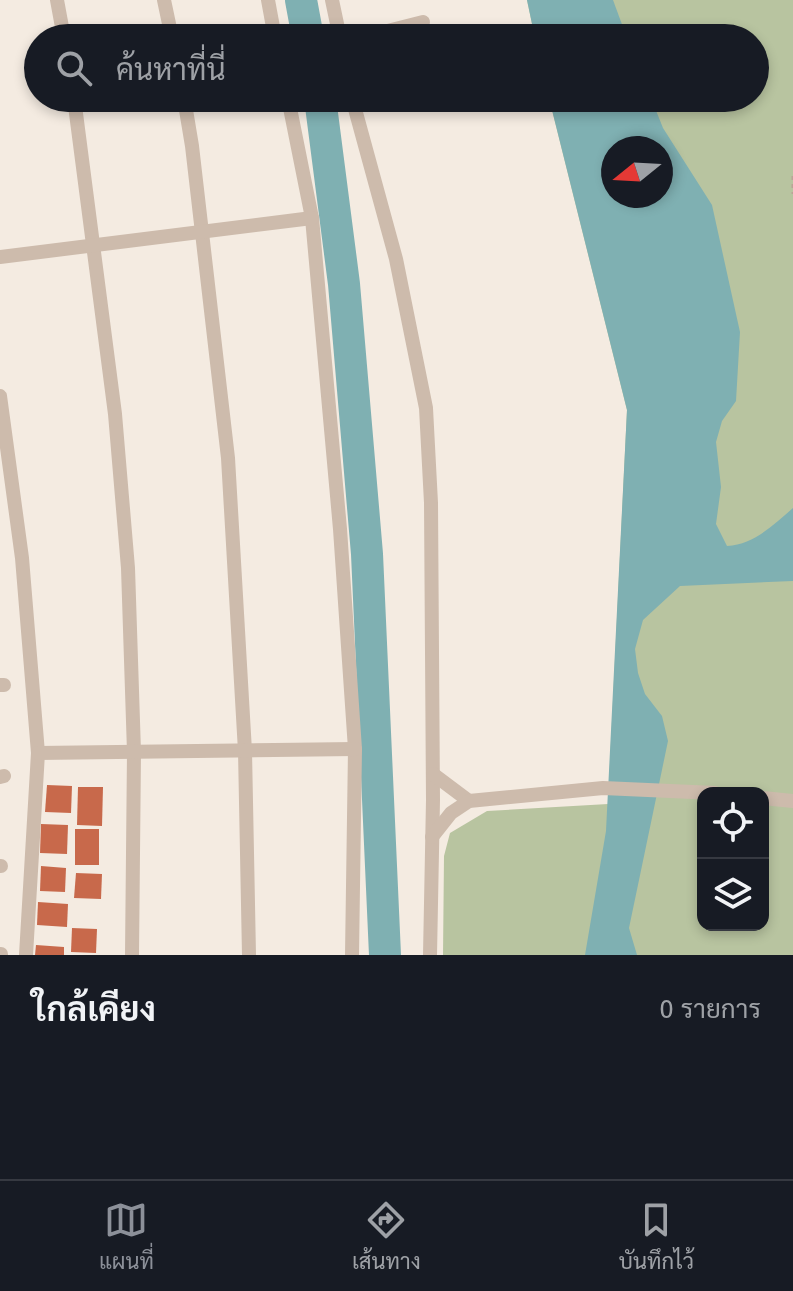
<!DOCTYPE html>
<html lang="th">
<head>
<meta charset="utf-8">
<style>
  body { margin:0; font-family:"Fira Sans",Sarabun,sans-serif; background:#20242c; color:#f1f3f6 }
  .controls { position:absolute; right:24px; bottom:24px; display:grid; overflow:hidden; border-radius:16px; box-shadow:0 4px 12px #0003 }
  .controls button { width:72px; height:72px; display:grid; place-items:center; padding:0; border:0; border-bottom:2px solid #363941; background:#171b24; color:#f1f3f6; font:40px sans-serif }
  .compass { position:absolute; left:601px; top:136px; width:72px; height:72px; border-radius:50%; background:#171b24; box-shadow:0 4px 12px #0003; rotate:252deg }
  .list { margin:0; padding:0; list-style:none }
  h2 { display:flex; justify-content:space-between; align-items:center; height:104px; margin:0; padding:0 32px; font-size:34px }
  h2 small { font-size:26px; font-weight:400; color:#9ea1a6 }
  .icon { flex:none; width:44px; height:44px; fill:none; stroke:currentColor; stroke-width:2; stroke-linecap:round; stroke-linejoin:round }
  .map { position:relative; flex:none; width:793px; height:955px; overflow:hidden }
  .search { position:absolute; background:#171b24; box-shadow:0 4px 12px #0003; left:24px; right:24px; top:24px; height:88px; display:flex; align-items:center; gap:20px; box-sizing:border-box; padding:0 28px; border-radius:44px; color:#9ea1a6; font-size:30px }
  .sheet { height:224px; background:#171b24 }
  nav { display:flex; justify-content:space-around; align-items:center; box-sizing:border-box; height:112px; border-top:2px solid #363941; background:#171b24; font-size:22px; color:#9ea1a6 }
  nav a { display:grid; justify-items:center; gap:4px }
  nav .on { color:#8c9099 }
  .map>svg:first-child { display:block }
</style>
</head>
<body>
<div class="map">
<svg width="793" height="955" viewBox="0 0 793 955">
  <rect width="100%" height="100%" fill="#f4ebe1"/>
  <path fill="#b8c4a0" fill-rule="evenodd" d="M527 0H793V955H443L444 856 450 833 487 811 608 804 627 410 549 98H755V38H535ZM613 148H661V196H613ZM703 793H763V925H703Z"/>
  <g fill="#7fb0b2" fill-rule="evenodd">
    <path d="M527 0H613L627 38H535Z"/>
    <path d="M549 98H651L663 128 712 205 740 332 736 401 722 421 716 442 721 487 716 524 727 546C755 544 773 525 793 508V581L680 586 643 620 635 649 638 673 645 694 662 716 668 741 629 928 637 955H585L606 831 627 410ZM613 148H661V196H613Z"/>
  </g>
  <g fill="none" stroke-linecap="round" stroke-linejoin="round">
    <g stroke="#7fb0b2" stroke-width="32">
      <path d="M301 0 308 38"/>
      <path d="M320 98 344 284 367 554 385 955"/>
    </g>
  </g>
  <g fill="#c8694b">
    <path d="M47 785 72 786 71 813 45 812Z"/>
    <path d="M78 787H103L102 826 77 825Z"/>
    <path d="M41 824 68 825 67 854 40 853Z"/>
    <rect x="75" y="829" width="24" height="36"/>
    <path d="M41 866 66 868 65 892 40 891Z"/>
    <path d="M76 873 102 874 101 899 74 898Z"/>
    <path d="M38 902 68 904 67 927 37 925Z"/>
    <path d="M72 928 97 929 96 953 71 952Z"/>
    <path d="M36 945 64 947V955H35Z"/>
  </g>
  <g fill="none" stroke-linecap="round" stroke-linejoin="round">
    <path stroke="#b9a596" stroke-width="3" stroke-dasharray="4 4" stroke-linecap="butt" d="M793 176V194"/>
    <g stroke="#cdbbac" stroke-width="14">
      <path d="M57 0 64 38"/>
      <path d="M164 0 172 38"/>
      <path d="M268 0 275 38"/>
      <path d="M332 0 340 38"/>
      <path d="M360 38 423 22"/>
      <path d="M74 98 115 414 128 568 134 752 132 955"/>
      <path d="M184 98 192 146 228 458 245 751 249 955"/>
      <path d="M288 98 312 218 340 529 355 749 352 955"/>
      <path d="M352 98 396 259 426 408 431 503 433 800 430 955"/>
      <path d="M0 257 312 218"/>
      <path d="M0 396 22 558 38 753 26 955"/>
      <path d="M0 685H4"/>
      <path d="M38 753 355 749"/>
      <path d="M433 774 469 801"/>
      <path d="M0 777 4 776"/>
      <path d="M763 798 793 801"/>
      <path d="M432 837 451 813 469 801 603 788 715 793"/>
      <path d="M0 866H1"/>
      <path d="M0 954H1"/>
    </g>
  </g>
</svg>
<div class="controls">
<button><svg class="icon" aria-label="locate" viewBox="0 0 24 24"><circle cx="12" cy="12" r="6"/><path d="M12 2v4M12 18v4M2 12h4M18 12h4"/></svg></button>
<button><svg class="icon" aria-label="layers" viewBox="0 0 24 24"><path d="M12 4l9 5-9 5-9-5zM3 14l9 5 9-5"/></svg></button>
</div>
<svg class="compass" viewBox="-18 -18 36 36"><path d="M0-13l5 13h-10z" fill="#e53935"/><path d="M0 13l5-13h-10z" fill="#9ea1a6"/></svg>
<div class="search"><svg class="icon" aria-label="search" viewBox="0 0 24 24"><circle cx="10" cy="10" r="6"/><path d="M15 15l6 6"/></svg>ค้นหาที่นี่</div>
</div>
<section class="sheet">
<h2>ใกล้เคียง<small>0 รายการ</small></h2>
<ul class="list">
</ul>
</section>
<nav>
<a class="on"><svg class="icon" aria-label="map" viewBox="0 0 24 24"><path d="M3 6l6-2 6 2 6-2v14l-6 2-6-2-6 2zM9 4v14M15 6v14"/></svg>แผนที่</a>
<a><svg class="icon" aria-label="directions" viewBox="0 0 24 24"><path d="M12 3l9 9-9 9-9-9zM9 14v-3h6M13 9l2 2-2 2"/></svg>เส้นทาง</a>
<a><svg class="icon" aria-label="saved" viewBox="0 0 24 24"><path d="M7 4h10v16l-5-4-5 4z"/></svg>บันทึกไว้</a>
</nav>
</body>
</html>
